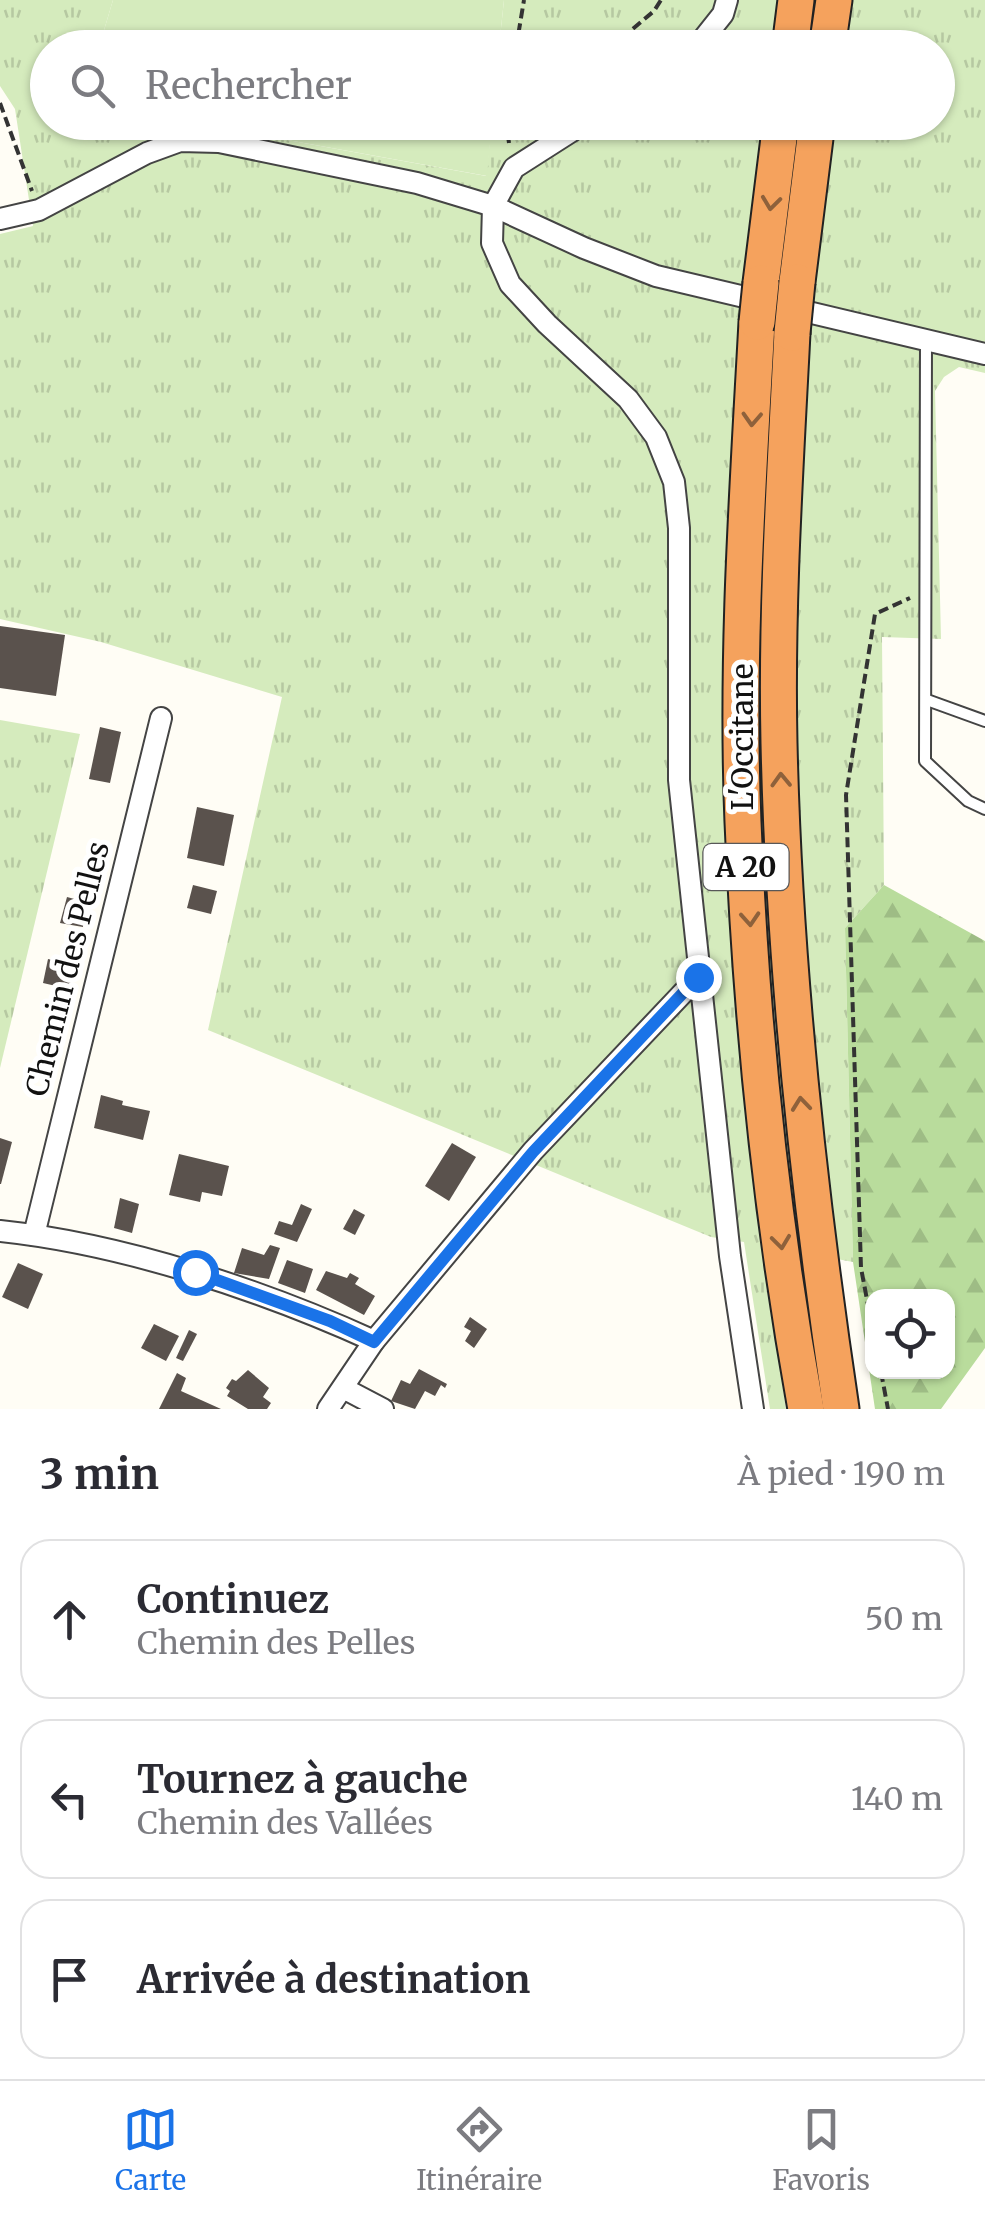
<!DOCTYPE html>
<html lang="fr">
<head>
<meta charset="utf-8">
<style>
  body { margin:0; font-family:Merriweather,serif; background:#f2f2f3; color:#2b2b33 }
  .controls { position:absolute; right:30px; bottom:30px; display:grid; overflow:hidden; border-radius:20px; box-shadow:0 2px 8px #0004 }
  .controls button { width:90px; height:90px; display:grid; place-items:center; padding:0; border:0; border-bottom:2px solid #e1e1e2; background:#fff; color:#2b2b33; font:50px sans-serif }
  .stop { position:absolute; width:30px; height:30px; margin:-22px; border:8px solid #1a73e8; border-radius:50%; background:#fff }
  .stop.end { background:#1a73e8; border-color:#fff; box-shadow:0 2px 10px #0008 }
  .list { margin:0; padding:0; list-style:none }
  h2 { display:flex; justify-content:space-between; align-items:center; height:130px; margin:0; padding:0 40px; font-size:42px }
  h2 small { font-size:32px; font-weight:400; color:#7c7c81 }
  .list li { display:grid; grid-template-columns:65px 1fr auto; gap:30px; align-items:center; box-sizing:border-box; height:160px; margin:0 20px 20px; padding:0 20px; border:2px solid #e1e1e2; border-radius:30px }
  .list b { display:block; font-size:38px; white-space:nowrap }
  .list p { margin:0; font-size:32px; white-space:nowrap; color:#7c7c81 }
  .list em { font-size:32px; font-style:normal; color:#7c7c81 }
  .icon { flex:none; width:55px; height:55px; fill:none; stroke:currentColor; stroke-width:2; stroke-linecap:round; stroke-linejoin:round }
  .map { position:relative; flex:none; width:985px; height:1409px; overflow:hidden }
  .search { position:absolute; background:#fff; box-shadow:0 2px 8px #0004; left:30px; right:30px; top:30px; height:110px; display:flex; align-items:center; gap:25px; box-sizing:border-box; padding:0 35px; border-radius:55px; color:#7c7c81; font-size:38px }
  .sheet { height:670px; background:#fff }
  nav { display:flex; justify-content:space-around; align-items:center; box-sizing:border-box; height:140px; border-top:2px solid #e1e1e2; background:#fff; font-size:28px; color:#7c7c81 }
  nav a { display:grid; justify-items:center; gap:5px }
  nav .on { color:#1a73e8 }
  .map>svg:first-child { display:block }
</style>
</head>
<body>
<div class="map">
<svg width="985" height="1409" viewBox="0 0 985 1409">
  <defs>
    <pattern id="grass-tufts" width="24" height="20" patternUnits="userSpaceOnUse" patternTransform="scale(2.5)"><rect width="24" height="20" fill="#d5ebbd"/><path d="M3 7l-1-3M5 7V3M7 7l1-3M15 17l-1-3M17 17v-4M19 17l1-3" fill="none" stroke="#b6c8a1"/></pattern>
    <pattern id="forest-firs" width="22" height="20" patternUnits="userSpaceOnUse" patternTransform="scale(2.5)"><rect width="22" height="20" fill="#b9dc9c"/><path d="M5 1l3.5 6h-7zM16 11l3.5 6h-7z" fill="#9ebc85"/></pattern>
  </defs>
  <rect width="100%" height="100%" fill="#fffdf5"/>
  <g fill="url(#grass-tufts)">
    <path d="M0 0H113L99 47 48 48V122L193 123 486 176 492 123 938 122V48L499 47 504 0H985V373L959 367 944 377 935 391 941 639 882 637 884 885 845 928 853 1262 762 1245 786 1409H770L744 1242 711 1237 208 1030 282 697 101 642 0 619V234L33 226 15 109 0 86Z"/>
    <path d="M0 720 80 734 0 1068Z"/>
  </g>
  <path fill="url(#forest-firs)" fill-rule="evenodd" d="M884 885 985 941V1348L941 1409H875L853 1262 845 928ZM872 1296H948V1372H872Z"/>
  <g fill="#d5ebbd">
    <path d="M113 0H504L499 47H99Z"/>
    <path d="M193 123H492L487 176Z"/>
  </g>
  <g fill="#5a524d">
    <path d="M0 626 65 635 56 696 0 688Z"/>
    <path d="M100 727 121 732 110 783 89 779Z"/>
    <path d="M197 807 234 815 224 866 187 858Z"/>
    <path d="M193 885 217 891 211 914 187 908Z"/>
    <path d="M67 897 89 903 83 927 60 923Z"/>
    <path d="M48 959 74 965 69 989 43 983Z"/>
    <path d="M101 1095 123 1101 122 1105 150 1111 143 1140 94 1128Z"/>
    <path d="M0 1138 12 1142 1 1184H0Z"/>
    <path d="M452 1143 476 1157 449 1201 425 1186Z"/>
    <path d="M179 1154 229 1166 222 1196 202 1192 200 1202 169 1195Z"/>
    <path d="M120 1198 139 1204 132 1233 114 1228Z"/>
    <path d="M301 1204 312 1209 297 1242 274 1234 279 1221 292 1225Z"/>
    <path d="M354 1209 365 1215 355 1235 343 1229Z"/>
    <path d="M270 1245 280 1248 269 1279 234 1273 242 1248 264 1255Z"/>
    <path d="M287 1260 313 1269 305 1293 278 1283Z"/>
    <path d="M18 1263 43 1274 28 1309 2 1297Z"/>
    <path d="M326 1271 347 1278 350 1273 359 1278 355 1284 375 1296 364 1315 316 1290Z"/>
    <path d="M470 1317 487 1329 474 1348 465 1341 471 1331 464 1327Z"/>
    <path d="M154 1324 179 1336 166 1361 141 1348Z"/>
    <path d="M189 1330 197 1334 183 1361 176 1358Z"/>
    <path d="M419 1369 447 1384 445 1388 441 1385 435 1396 425 1391 415 1409 391 1401 401 1380 410 1384Z"/>
    <path d="M248 1370 269 1388 263 1397 271 1403 267 1409H248L227 1396 230 1391 226 1388 232 1379 236 1381Z"/>
    <path d="M177 1373 186 1378 181 1391 221 1409H159Z"/>
  </g>
  <g fill="none" stroke-linecap="round" stroke-linejoin="round">
    <defs>
      <g id="lane">
        <path d="M926 341 925 761 968 801 985 809"/>
        <path d="M927 700 985 721"/>
      </g>
      <g id="street">
        <path d="M696 48 723 14 727 0"/>
        <path d="M586 122 514 168 493 206 492 243 510 284 547 324 628 399 656 437 674 482 679 528V780L730 1256 753 1409"/>
        <path d="M0 219 39 210 147 153 180 141 219 142 417 183 493 206 584 248 656 276 985 354"/>
        <path d="M0 1231C123 1244 262 1290 374 1341"/>
        <path d="M34 1235 161 718"/>
        <path d="M343 1388 383 1409"/>
        <path d="M328 1409 374 1341 533 1151 698 977"/>
      </g>
      <g id="highway">
        <path d="M790 48 796 0"/>
        <path d="M827 48 834 0"/>
        <path d="M797 282 817 122"/>
        <path d="M761 283 781 122"/>
        <path d="M757 322C748 488 736 655 743 822 751 1018 771 1216 806 1409"/>
        <path d="M792 333C785 470 776 607 779 743 784 967 808 1188 841 1409"/>
      </g>
    </defs>
    <use href="#lane" stroke="#444" stroke-width="14"/>
    <use href="#street" stroke="#444" stroke-width="24"/>
    <use href="#highway" stroke="#222" stroke-width="39"/>
    <g stroke="#333" stroke-width="4" stroke-dasharray="10 5" stroke-linecap="butt">
      <path d="M516 48 524 0"/>
      <path d="M610 48 654 11 661 0"/>
      <path d="M0 103 32 191"/>
      <path d="M506 122 509 143"/>
      <path d="M872 1326 861 1268 846 795 875 614 910 598"/>
      <path d="M881 1372 888 1409"/>
    </g>
    <use href="#lane" stroke="#fff" stroke-width="10"/>
    <use href="#street" stroke="#fff" stroke-width="20"/>
    <use href="#highway" stroke="#f5a25d" stroke-width="35"/>
    <defs>
      <g id="highway-bridge">
        <path d="M757 322 761 283"/>
        <path d="M792 333 797 282"/>
      </g>
    </defs>
    <use href="#highway-bridge" stroke="#222" stroke-width="39" stroke-linecap="butt"/>
    <use href="#highway-bridge" stroke="#f5a25d" stroke-width="35"/>
  </g>
  <defs><path id="oneway-chevron" d="M-2-3.5L2.5 0L-2 3.5" fill="none" stroke-width="1.6" stroke-linecap="round" stroke-linejoin="round" transform="scale(2.5)"/></defs>
  <g stroke="#8e613b">
    <use href="#oneway-chevron" transform="translate(771 203) rotate(97)"/>
    <use href="#oneway-chevron" transform="translate(752 419) rotate(93)"/>
    <use href="#oneway-chevron" transform="translate(781 780) rotate(-92)"/>
    <use href="#oneway-chevron" transform="translate(750 919) rotate(86)"/>
    <use href="#oneway-chevron" transform="translate(801 1104) rotate(-96)"/>
    <use href="#oneway-chevron" transform="translate(781 1242) rotate(83)"/>
  </g>
  <g fill="none" stroke-linecap="round" stroke-linejoin="round">
    <path stroke="#1a73e8" stroke-width="12" d="M195 1272 330 1321 374 1342 533 1152 698 977"/>
  </g>
  <g text-anchor="middle" stroke-width="10" stroke-linejoin="round" paint-order="stroke">
    <rect fill="#fff" stroke="#585858" stroke-width="2.5" x="703.5" y="844" width="85" height="46" rx="8"/>
    <g font-size="28" font-weight="bold" fill="#111">
      <text x="746" y="877">A 20</text>
    </g>
    <g font-size="30" fill="#111" stroke="#fff">
      <text transform="translate(743 737) rotate(-90)" y="10">L'Occitane</text>
      <text transform="translate(68 969) rotate(-76)" y="10">Chemin des Pelles</text>
    </g>
  </g>
</svg>
<div class="controls">
<button><svg class="icon" aria-label="locate" viewBox="0 0 24 24"><circle cx="12" cy="12" r="6"/><path d="M12 2v4M12 18v4M2 12h4M18 12h4"/></svg></button>
</div>
<div class="stop" style="left:195px;top:1272px"></div>
<div class="stop end" style="left:698px;top:977px"></div>
<div class="search"><svg class="icon" aria-label="search" viewBox="0 0 24 24"><circle cx="10" cy="10" r="6"/><path d="M15 15l6 6"/></svg>Rechercher</div>
</div>
<section class="sheet">
<h2>3 min<small>À pied · 190 m</small></h2>
<ul class="list">
<li><svg class="icon" aria-label="ahead" viewBox="0 0 24 24"><path d="M12 20V5M6 11l6-6 6 6"/></svg><div><b>Continuez</b><p>Chemin des Pelles</p></div><em>50 m</em></li>
<li><svg class="icon" aria-label="left" viewBox="0 0 24 24"><path d="M17 20v-9H6M10 6l-5 5 5 5"/></svg><div><b>Tournez à gauche</b><p>Chemin des Vallées</p></div><em>140 m</em></li>
<li><svg class="icon" aria-label="arrive" viewBox="0 0 24 24"><path d="M6 21V4h12l-3 4 3 4H6"/></svg><div><b>Arrivée à destination</b></div></li>
</ul>
</section>
<nav>
<a class="on"><svg class="icon" aria-label="map" viewBox="0 0 24 24"><path d="M3 6l6-2 6 2 6-2v14l-6 2-6-2-6 2zM9 4v14M15 6v14"/></svg>Carte</a>
<a><svg class="icon" aria-label="directions" viewBox="0 0 24 24"><path d="M12 3l9 9-9 9-9-9zM9 14v-3h6M13 9l2 2-2 2"/></svg>Itinéraire</a>
<a><svg class="icon" aria-label="saved" viewBox="0 0 24 24"><path d="M7 4h10v16l-5-4-5 4z"/></svg>Favoris</a>
</nav>
</body>
</html>
